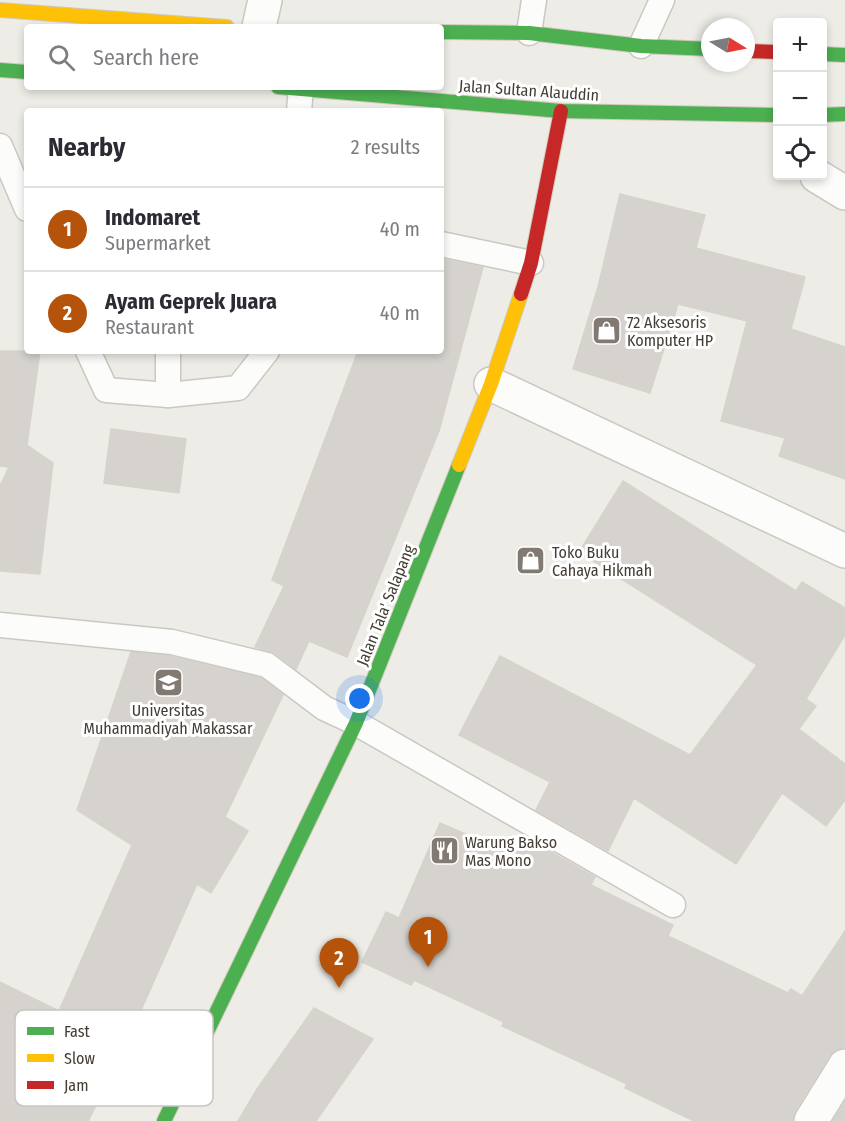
<!DOCTYPE html>
<html lang="en">
<head>
<meta charset="utf-8">
<style>
  body { margin:0; font-family:"Fira Sans Condensed",sans-serif; background:#f7f7f7; color:#2b2b33 }
  .controls { position:absolute; right:18px; top:18px; display:grid; overflow:hidden; border-radius:6px; box-shadow:0 3px 9px #0003 }
  .controls button { width:54px; height:54px; display:grid; place-items:center; padding:0; border:0; border-bottom:2px solid #e1e1e2; background:#fff; color:#2b2b33; font:30px sans-serif }
  .compass { position:absolute; left:701px; top:18px; width:54px; height:54px; border-radius:50%; background:#fff; box-shadow:0 3px 9px #0003; rotate:100deg }
  .you { position:absolute; left:360px; top:699px; width:21px; height:21px; margin:-15px; border:4px solid #fff; border-radius:50%; background:#1a73e8; box-shadow:0 0 0 9px #1a73e833 }
  .badge { display:grid; place-items:center; width:39px; height:39px; border-radius:50%; background:#b45309; color:#fff; font-size:20px; font-weight:700 }
  .pin { position:absolute; translate:-50% -50px; filter:drop-shadow(0 2px 3px #0008) }
  .pin::after { content:''; position:absolute; top:32px; width:21px; height:18px; background:inherit; clip-path:polygon(0 0,100% 0,50% 100%) }
  .list { margin:0; padding:0; list-style:none }
  h2 { display:flex; justify-content:space-between; align-items:center; height:78px; margin:0; padding:0 24px; font-size:26px }
  h2 small { font-size:20px; font-weight:400; color:#7c7c81 }
  .list li { display:grid; grid-template-columns:39px 1fr auto; gap:18px; align-items:center; box-sizing:border-box; height:84px; padding:0 24px; border-top:2px solid #e1e1e2 }
  .list b { display:block; font-size:22px; white-space:nowrap }
  .list p { margin:0; font-size:20px; white-space:nowrap; color:#7c7c81 }
  .list em { font-size:20px; font-style:normal; color:#7c7c81 }
  .icon { flex:none; width:33px; height:33px; fill:none; stroke:currentColor; stroke-width:2; stroke-linecap:round; stroke-linejoin:round }
  .map { position:relative; flex:none; width:845px; height:1121px; overflow:hidden }
  .search { position:absolute; background:#fff; box-shadow:0 3px 9px #0003; left:24px; top:24px; width:420px; height:66px; display:flex; align-items:center; gap:15px; box-sizing:border-box; padding:0 21px; border-radius:6px; color:#7c7c81; font-size:22px }
  .panel { position:absolute; background:#fff; box-shadow:0 3px 9px #0003; left:24px; top:108px; width:420px; height:246px; border-radius:6px }
  .map>svg:first-child { display:block }
</style>
</head>
<body>
<div class="map">
<svg width="845" height="1121" viewBox="0 0 845 1121">
  <rect width="100%" height="100%" fill="#eeece6"/>
  <g fill="#d6d3ce" stroke="#d6d3cc" stroke-width="1.5">
    <path d="M620 194 705 215 696 248 805 277 791 329 845 347V479L779 456 785 438 721 421 747 321 678 304 650 393 573 369 598 287Z"/>
    <path d="M441 259 483 267 439 431 347 657 309 641 296 669 275 653 255 647 284 586 272 580 358 351H441Z"/>
    <path d="M0 351H40L27 445 53 463 40 574 0 571V486L9 467 0 466Z"/>
    <path d="M111 429 186 439 179 493 104 483Z"/>
    <path d="M623 481 796 591 802 582 845 608V635L806 699 816 706 799 729 845 764V800L826 826 782 793 736 864 634 798 608 851 536 810 550 782 459 735 500 656 690 755 757 665 579 552Z"/>
    <path d="M131 652 170 656 261 678 283 695 225 817 248 831 211 893 197 884 115 1069 88 1121H0V982L59 1011 132 845 77 810Z"/>
    <path d="M440 823 514 855 523 836 595 877 591 885 673 925 668 936 788 993 791 989 802 996 845 931V1047L836 1050 829 1056 795 1111 792 1121H694L625 1088 627 1084 502 1026 504 1022 414 980 411 985 362 962 386 912 399 918Z"/>
    <path d="M314 1008 373 1039 316 1121H238L257 1089Z"/>
    <path d="M845 1102V1121H833Z"/>
  </g>
  <g fill="none" stroke-linecap="round" stroke-linejoin="round">
    <defs>
      <g id="lane">
        <path d="M529 33 534 0"/>
        <path d="M641 46 662 0"/>
        <path d="M299 111 301 88"/>
        <path d="M0 146 27 209"/>
        <path d="M441 244 531 263"/>
        <path d="M88 351 106 390 168 395 238 388 267 351"/>
        <path d="M168 395V351"/>
        <path d="M0 625 172 642 267 665 324 708 356 723 673 905"/>
      </g>
      <g id="street">
        <path d="M259 27 265 0"/>
        <path d="M817 176 845 193"/>
        <path d="M491 384 845 551"/>
        <path d="M811 1121 845 1066"/>
      </g>
      <g id="fast">
        <path d="M441 32 529 33 641 46 710 49"/>
        <path d="M822 54 845 55"/>
        <path d="M0 70 27 72"/>
        <path d="M278 87 561 111 778 115"/>
        <path d="M822 115 845 114"/>
        <path d="M164 1121 356 723 459 465"/>
      </g>
      <g id="slow">
        <path d="M0 10 227 27"/>
        <path d="M459 465 491 384 521 294"/>
      </g>
      <g id="jam">
        <path d="M746 51 778 52"/>
        <path d="M521 294 531 263 561 111"/>
      </g>
    </defs>
    <use href="#lane" stroke="#cbc8c2" stroke-width="27"/>
    <use href="#street" stroke="#cbc8c2" stroke-width="36"/>
    <use href="#fast" stroke="#cfcabe" stroke-width="16"/>
    <use href="#slow" stroke="#cfcabe" stroke-width="16"/>
    <use href="#jam" stroke="#cfcabe" stroke-width="16"/>
    <use href="#lane" stroke="#fcfcfb" stroke-width="24"/>
    <use href="#street" stroke="#fcfcfb" stroke-width="33"/>
    <use href="#fast" stroke="#4caf50" stroke-width="14"/>
    <use href="#slow" stroke="#ffc107" stroke-width="14"/>
    <use href="#jam" stroke="#c62828" stroke-width="14"/>
  </g>
  <defs>
    <symbol id="shop-square" viewBox="-11 -11 22 22"><rect x="-9" y="-9" width="18" height="18" rx="4" fill="#807a72" stroke="#fff"/><path d="M-5-2.5h2.3a2.7 3.5 0 0 1 5.4 0H5L5.5 6h-11ZM-1.5-2.5h3a1.5 2.3 0 0 0-3 0Z" fill="#fff"/></symbol>
    <symbol id="university-square" viewBox="-11 -11 22 22"><rect x="-9" y="-9" width="18" height="18" rx="4" fill="#807a72" stroke="#fff"/><path d="M0-5L7-2L0 1L-7-2ZM-4 1L0 2.5L4 1V4Q0 6-4 4Z" fill="#fff"/></symbol>
    <symbol id="restaurant-square" viewBox="-11 -11 22 22"><rect x="-9" y="-9" width="18" height="18" rx="4" fill="#807a72" stroke="#fff"/><path d="M-5-6h1v4h1v-4h1v4h1v-4h1v5L-1.5 .5V6h-2V.5L-5-1ZM5-6V6H3V1.5H1.5Q1.5-4 5-6Z" fill="#fff"/></symbol>
  </defs>
  <g fill-rule="evenodd">
    <use href="#shop-square" x="590" y="314" width="33" height="33"/>
    <use href="#shop-square" x="514" y="544" width="33" height="33"/>
    <use href="#university-square" x="152" y="666" width="33" height="33"/>
    <use href="#restaurant-square" x="428" y="834" width="33" height="33"/>
  </g>
  <g text-anchor="middle" stroke-width="6" stroke-linejoin="round" paint-order="stroke">
    <g font-size="16" fill="#443d33" stroke="#fff">
      <text transform="translate(529 90) rotate(4)" y="6">Jalan Sultan Alauddin</text>
      <text transform="translate(385 605) rotate(-68)" y="6">Jalan Tala' Salapang</text>
    </g>
    <g font-size="16" fill="#443d33" stroke="#fff" text-anchor="start">
      <text x="627" y="328">72 Aksesoris<tspan x="627" dy="18">Komputer HP</tspan></text>
      <text x="552" y="558">Toko Buku<tspan x="552" dy="18">Cahaya Hikmah</tspan></text>
      <text x="168" y="716" text-anchor="middle">Universitas<tspan x="168" dy="18">Muhammadiyah Makassar</tspan></text>
      <text x="465" y="848">Warung Bakso<tspan x="465" dy="18">Mas Mono</tspan></text>
    </g>
  </g>
  <rect x="15" y="1010" width="198" height="96" rx="9" fill="#fff" stroke="#c7c5c2" stroke-width="1.5"/>
  <rect x="27" y="1027" width="27" height="8" fill="#4caf50"/>
  <rect x="27" y="1054" width="27" height="8" fill="#ffc107"/>
  <rect x="27" y="1081" width="27" height="8" fill="#c62828"/>
  <g font-size="16" fill="#443d33">
    <text x="64" y="1037">Fast</text>
    <text x="64" y="1064">Slow</text>
    <text x="64" y="1091">Jam</text>
  </g>
</svg>
<div class="controls">
<button>+</button>
<button>−</button>
<button><svg class="icon" aria-label="locate" viewBox="0 0 24 24"><circle cx="12" cy="12" r="6"/><path d="M12 2v4M12 18v4M2 12h4M18 12h4"/></svg></button>
</div>
<svg class="compass" viewBox="-18 -18 36 36"><path d="M0-13l5 13h-10z" fill="#e53935"/><path d="M0 13l5-13h-10z" fill="#7c7c81"/></svg>
<div class="you"></div>
<div class="pin badge" style="left:428px;top:967px">1</div>
<div class="pin badge" style="left:339px;top:988px">2</div>
<div class="search"><svg class="icon" aria-label="search" viewBox="0 0 24 24"><circle cx="10" cy="10" r="6"/><path d="M15 15l6 6"/></svg>Search here</div>
<section class="panel">
<h2>Nearby<small>2 results</small></h2>
<ul class="list">
<li><span class="badge">1</span><div><b>Indomaret</b><p>Supermarket</p></div><em>40 m</em></li>
<li><span class="badge">2</span><div><b>Ayam Geprek Juara</b><p>Restaurant</p></div><em>40 m</em></li>
</ul>
</section>
</div>
</body>
</html>
